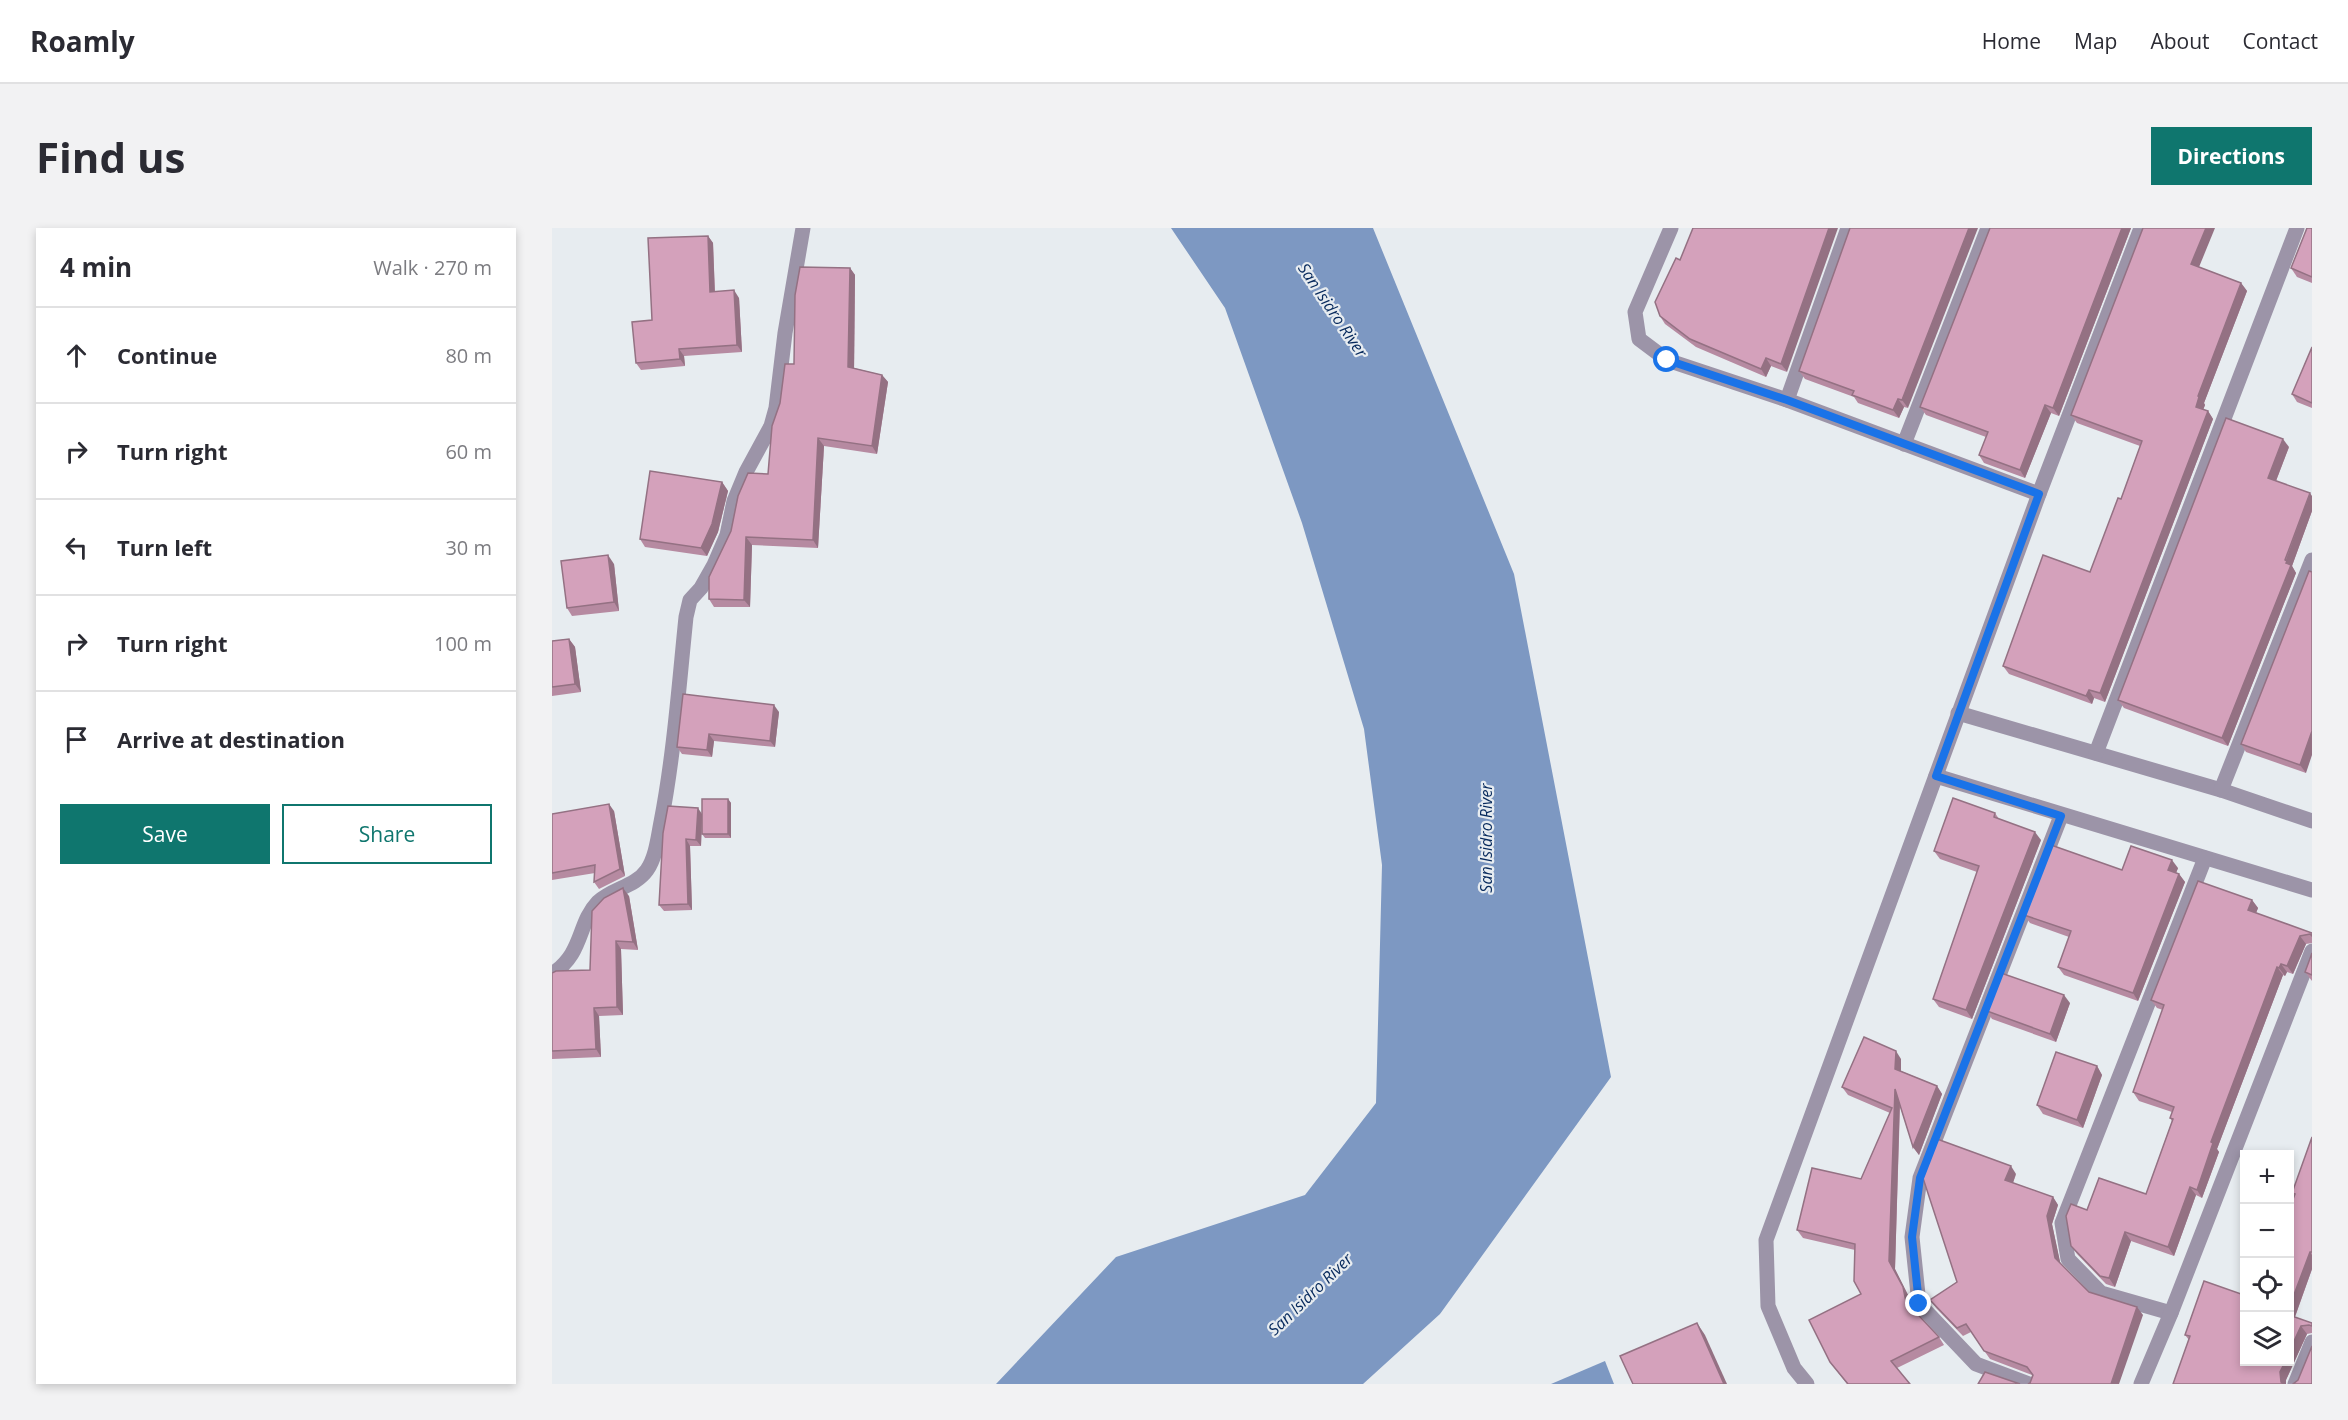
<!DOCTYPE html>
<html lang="en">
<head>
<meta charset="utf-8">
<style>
  body { margin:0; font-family:"Open Sans",sans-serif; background:#f2f2f3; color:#2b2b33 }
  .controls { position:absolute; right:18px; bottom:18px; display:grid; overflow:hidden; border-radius:0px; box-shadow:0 3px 9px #0003 }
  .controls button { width:54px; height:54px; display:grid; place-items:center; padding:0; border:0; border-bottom:2px solid #e1e1e2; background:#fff; color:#2b2b33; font:30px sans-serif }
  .stop { position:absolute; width:18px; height:18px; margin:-14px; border:4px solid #1a73e8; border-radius:50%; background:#fff }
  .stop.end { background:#1a73e8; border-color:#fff; box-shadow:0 2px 6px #0008 }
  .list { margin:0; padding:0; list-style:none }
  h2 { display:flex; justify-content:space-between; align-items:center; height:78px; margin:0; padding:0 24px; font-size:26px }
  h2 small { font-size:20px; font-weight:400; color:#7c7c81 }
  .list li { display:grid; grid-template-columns:39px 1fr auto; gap:18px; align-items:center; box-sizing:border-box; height:96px; padding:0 24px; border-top:2px solid #e1e1e2 }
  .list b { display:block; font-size:22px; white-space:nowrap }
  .list em { font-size:20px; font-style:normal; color:#7c7c81 }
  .actions { display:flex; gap:12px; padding:18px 24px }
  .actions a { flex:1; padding:14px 0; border:2px solid #0f766e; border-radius:0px; text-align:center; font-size:21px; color:#0f766e }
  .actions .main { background:#0f766e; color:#fff }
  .icon { flex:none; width:33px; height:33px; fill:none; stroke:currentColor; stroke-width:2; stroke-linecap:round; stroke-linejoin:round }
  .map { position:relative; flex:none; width:1760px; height:1156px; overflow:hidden; border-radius:0px }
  header { display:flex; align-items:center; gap:36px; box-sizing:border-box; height:84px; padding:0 30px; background:#fff; border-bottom:2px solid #e1e1e2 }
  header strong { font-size:28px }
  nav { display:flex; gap:33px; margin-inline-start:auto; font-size:21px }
  .intro { display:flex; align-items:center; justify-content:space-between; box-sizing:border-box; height:144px; padding:0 36px }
  h1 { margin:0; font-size:42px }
  .button { padding:15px 27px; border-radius:0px; background:#0f766e; color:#fff; font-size:21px; font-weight:700 }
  main { display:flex; gap:36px; padding:0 36px }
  aside { flex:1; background:#fff; border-radius:0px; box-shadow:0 3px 9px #0003 }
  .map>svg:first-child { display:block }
</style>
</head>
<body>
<header>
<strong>Roamly</strong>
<nav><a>Home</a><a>Map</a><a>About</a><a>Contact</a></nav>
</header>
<div class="intro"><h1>Find us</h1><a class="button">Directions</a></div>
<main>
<aside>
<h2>4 min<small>Walk · 270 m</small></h2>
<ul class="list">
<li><svg class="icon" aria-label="ahead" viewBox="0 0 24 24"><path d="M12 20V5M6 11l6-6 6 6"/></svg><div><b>Continue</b></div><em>80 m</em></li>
<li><svg class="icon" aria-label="right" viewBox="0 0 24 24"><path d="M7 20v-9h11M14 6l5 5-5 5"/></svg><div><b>Turn right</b></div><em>60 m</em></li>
<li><svg class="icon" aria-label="left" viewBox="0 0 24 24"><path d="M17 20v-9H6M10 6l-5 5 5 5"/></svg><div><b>Turn left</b></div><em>30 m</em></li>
<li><svg class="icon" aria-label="right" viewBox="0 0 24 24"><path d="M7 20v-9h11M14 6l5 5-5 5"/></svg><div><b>Turn right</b></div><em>100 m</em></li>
<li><svg class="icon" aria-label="arrive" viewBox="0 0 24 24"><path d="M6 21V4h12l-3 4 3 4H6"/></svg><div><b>Arrive at destination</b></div></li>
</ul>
<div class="actions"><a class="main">Save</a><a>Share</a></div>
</aside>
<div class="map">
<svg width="1760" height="1156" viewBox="0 0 1760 1156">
  <rect width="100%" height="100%" fill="#e7ecf0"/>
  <g fill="#7d98c2">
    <path d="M619 0H821L962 346 1059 849 888 1086 811 1156H444L564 1029 753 967 824 875 830 637 812 501 750 295 673 80Z"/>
    <path d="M1053 1133 1062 1156H999Z"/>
  </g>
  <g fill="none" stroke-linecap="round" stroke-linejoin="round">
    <g stroke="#9c94a8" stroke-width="15">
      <path d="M1119 0 1083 84 1087 111 1115 132 1235 172 1487 266"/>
      <path d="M1235 172 1296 0"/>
      <path d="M1352 216 1436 0"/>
      <path d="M1406 485 1669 562 1760 593"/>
      <path d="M1544 525 1745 0"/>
      <path d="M1384 548 1760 662"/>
      <path d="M1669 562 1760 332"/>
      <path d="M0 746C32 725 25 696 46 674 61 660 83 659 95 642 104 629 106 609 109 594 122 527 127 457 134 389L138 372 149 360 162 337 175 307 182 273 194 244 219 198 224 180 233 105 251 0"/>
      <path d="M1619 1085 1549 1065 1516 1031 1510 995 1653 630"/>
      <path d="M1255 1156 1242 1140 1216 1078 1214 1012 1487 266 1589 0"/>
      <path d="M1477 1156 1424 1136 1367 1076 1360 1009 1368 950 1509 588"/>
      <path d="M1589 1156 1619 1085 1760 723"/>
      <path d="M1743 1156 1760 1114"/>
    </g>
  </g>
  <g fill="#b68aa1">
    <path d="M1141 0 1235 144 1219 138 1214 149 1144 119 1113 96 1108 88 1128 32Z"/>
    <path d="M1298 0 1356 180 1352 179 1347 190 1306 175 1302 169 1253 151 1247 143Z"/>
    <path d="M1438 0H1579L1507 188 1499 185 1473 250 1432 235 1427 227 1434 209 1374 187 1368 179Z"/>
    <path d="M1760 0V55L1745 49 1739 40Z"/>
    <path d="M156 8 161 15 163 64 187 70 190 124 132 128 133 138 89 142 84 135 100 92Z"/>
    <path d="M1647 39 1689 55 1695 63 1652 175 1653 177 1651 182 1656 183 1661 191 1553 474 1542 470 1540 476 1457 446 1451 438 1538 344 1569 271 1588 218 1525 195 1519 187Z"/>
    <path d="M298 40 303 47 302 140 330 147 336 154 325 226 272 218 266 320 200 317 198 379H162L157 371 216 246 228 175 242 136Z"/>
    <path d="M1760 119V180L1745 174 1740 166Z"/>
    <path d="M1737 219 1724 253 1760 283 1740 338 1744 345 1676 518 1572 480 1566 472Z"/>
    <path d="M170 254 176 263 166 304 155 328 93 319 88 311Z"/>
    <path d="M62 336 67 383 20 388 15 380Z"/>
    <path d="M1757 343 1754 545 1694 524 1689 516Z"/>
    <path d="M17 411 23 419 29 464 0 468V413Z"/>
    <path d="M131 466 227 484 223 519 162 513 160 529 130 526 125 519Z"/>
    <path d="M176 571 179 575V610H153L150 606V590L149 618H138L140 682 112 683 107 677 111 605 150 586Z"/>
    <path d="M62 583 73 648 47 661 42 654 43 645 0 652V586Z"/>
    <path d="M1443 585 1447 591 1489 612 1420 791 1387 779 1381 771 1425 644 1388 631 1382 623Z"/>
    <path d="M1626 640 1624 645 1627 646 1633 654 1586 773 1512 747 1506 739 1517 709 1478 695 1472 687 1570 642Z"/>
    <path d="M77 668 86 722 69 721 71 787 47 788 49 829 0 831V745L38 742Z"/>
    <path d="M1700 672 1706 680 1704 685 1760 705V715L1754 716 1741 746 1735 744 1733 748 1731 747 1665 921 1667 924 1650 970 1644 967 1622 1028 1579 1013 1563 1059 1554 1056 1525 1026 1519 1018 1535 982 1594 966 1620 893 1618 890 1620 884 1587 873 1581 864 1611 782 1605 780 1599 772Z"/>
    <path d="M1760 725V753L1753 744Z"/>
    <path d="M1518 775 1504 814 1440 791 1435 783Z"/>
    <path d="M1349 831V843L1385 858 1390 866 1367 927 1361 919 1348 878 1343 1041 1356 1067 1359 1079 1387 1109 1392 1117 1345 1140 1358 1156H1295L1278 1134 1309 1066 1303 1022 1251 1010 1245 1002 1309 951 1338 885 1296 867 1290 859Z"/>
    <path d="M1545 838 1550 847 1531 900 1491 886 1485 877Z"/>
    <path d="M1760 909V1041L1743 1089 1760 1095V1105L1755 1106 1734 1152V1156H1621L1637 1112 1633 1107 1652 1053 1692 1134 1742 969 1740 965Z"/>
    <path d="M1464 946 1461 955 1501 969 1506 977 1500 996 1508 1035 1537 1064 1591 1087 1478 1155 1480 1147 1438 1131 1419 1104 1411 1108 1384 1080 1378 1072 1405 1054Z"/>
  </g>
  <g fill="#947183">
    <path d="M1277 0H1286L1235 144 1229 136Z"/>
    <path d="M1417 0H1426L1356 180 1350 172Z"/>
    <path d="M1570 0H1579L1507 188 1501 180Z"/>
    <path d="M1654 0H1663L1645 44 1639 36Z"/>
    <path d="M156 8 161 15 163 71 158 64Z"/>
    <path d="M298 40 303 47 302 147 296 139Z"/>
    <path d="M1689 55 1695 63 1652 175 1653 177 1649 187 1644 179 1646 168Z"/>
    <path d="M182 62 187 70 190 124 185 117Z"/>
    <path d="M127 121 132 128 133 138 128 131Z"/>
    <path d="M1214 130 1219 138 1214 149 1209 141Z"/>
    <path d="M330 147 336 154 325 226 320 218Z"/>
    <path d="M1346 171 1352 179 1347 190 1341 182Z"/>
    <path d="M1493 177 1499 185 1473 250 1468 242Z"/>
    <path d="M1656 183 1661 191 1553 474 1548 465Z"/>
    <path d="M266 210 272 218 266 320 261 312Z"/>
    <path d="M1731 211 1737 219 1722 258 1716 250Z"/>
    <path d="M170 254 176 263 166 304 155 328 149 320Z"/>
    <path d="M1758 265 1760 268V283L1740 338 1744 345 1676 518 1670 510Z"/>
    <path d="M194 309 200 317 198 379 192 372Z"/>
    <path d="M56 327 62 336 67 383 62 374Z"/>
    <path d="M17 411 23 419 29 464 23 456Z"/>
    <path d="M1537 462 1542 470 1540 476 1534 468Z"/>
    <path d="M222 477 227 484 223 519 218 513Z"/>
    <path d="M1760 503V527L1754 545 1748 537Z"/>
    <path d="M157 506 162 513 160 529 155 522Z"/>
    <path d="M176 571 179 575V610L176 606Z"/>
    <path d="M57 576 62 583 73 648 68 641Z"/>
    <path d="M146 580 150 586 149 618 144 612Z"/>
    <path d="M1483 604 1489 612 1420 791 1414 782Z"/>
    <path d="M134 611 138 618 140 682 136 676Z"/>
    <path d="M1620 632 1626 640 1622 650 1616 642Z"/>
    <path d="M1627 646 1633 654 1586 773 1581 765Z"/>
    <path d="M71 660 77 668 86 722 81 714Z"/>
    <path d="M1700 672 1706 680 1702 690 1696 682Z"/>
    <path d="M1748 708 1754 716 1741 746 1735 738Z"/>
    <path d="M64 713 69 721 71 787 65 779Z"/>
    <path d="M1729 736 1735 744 1733 748 1727 740Z"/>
    <path d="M1725 739 1731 747 1665 921 1667 924 1650 970 1645 962 1659 914Z"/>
    <path d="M1512 767 1518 775 1504 814 1498 806Z"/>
    <path d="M42 780 47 788 49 829 44 821Z"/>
    <path d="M1344 823 1349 831V849L1343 841Z"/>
    <path d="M1545 838 1550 847 1531 900 1525 892Z"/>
    <path d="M1385 858 1390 866 1367 927 1361 919Z"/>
    <path d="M1343 861 1348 869 1343 1041 1356 1067 1360 1082 1354 1074 1337 1033Z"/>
    <path d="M1459 938 1464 946 1459 960 1453 952Z"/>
    <path d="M1638 959 1644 967 1622 1028 1616 1019Z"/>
    <path d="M1501 969 1506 977 1500 996 1509 1038 1503 1030 1495 988Z"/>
    <path d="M1573 1004 1579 1013 1563 1059 1557 1050Z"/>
    <path d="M1758 1024 1760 1027V1041L1741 1094 1737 1090V1080Z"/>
    <path d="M1585 1079 1591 1087 1567 1156H1559Z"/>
    <path d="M1145 1095 1153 1107 1175 1156H1172Z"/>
    <path d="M1749 1098 1755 1106 1734 1152V1156H1731L1729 1154 1728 1144 1733 1134H1737V1124Z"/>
  </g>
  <g fill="#d4a1bb" stroke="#947183" stroke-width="1.5">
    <path d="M1141 0H1277L1229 136 1214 130 1209 141 1138 111 1108 88 1103 74 1124 30 1128 32Z"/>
    <path d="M1298 0H1417L1350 172 1346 171 1341 182 1300 167 1302 163 1247 143Z"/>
    <path d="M1438 0H1570L1501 180 1493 177 1468 242 1427 227 1436 204 1368 179Z"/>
    <path d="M1591 0H1654L1639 36 1689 55 1646 168 1647 169 1644 179 1656 183 1548 465 1537 462 1534 468 1451 438 1491 327 1538 344 1566 270 1569 271 1590 213 1519 187Z"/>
    <path d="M1755 0H1760V49L1739 40Z"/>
    <path d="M156 8 158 64 182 62 185 117 127 121 128 131 84 135 80 94 100 92 96 10Z"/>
    <path d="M248 39 298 40 296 139 330 147 320 218 266 210 261 312 194 309 192 372 157 371V349L179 303 186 268 196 245 216 246 220 198 228 175 233 136H242L243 67Z"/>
    <path d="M1760 119V175L1740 166Z"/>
    <path d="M1674 190 1731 211 1716 250 1758 265 1733 332 1735 333 1734 335 1739 337 1670 510 1566 472Z"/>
    <path d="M98 243 170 254 160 296 149 320 88 311Z"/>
    <path d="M56 327 62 374 15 380 9 333Z"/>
    <path d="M1757 343 1760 344V503L1748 537 1689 516Z"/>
    <path d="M17 411 23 456 0 459V413Z"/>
    <path d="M131 466 222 477 218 513 157 506 155 522 125 519Z"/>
    <path d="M1401 570 1443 585 1442 589 1483 604 1414 782 1381 771 1427 638 1382 623Z"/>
    <rect x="150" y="571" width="26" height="35"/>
    <path d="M57 576 68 641 42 654 43 637 0 645V586Z"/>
    <path d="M116 578 146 580 144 612 134 611 136 676 107 677 111 605Z"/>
    <path d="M1499 617 1570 642 1579 618 1620 632 1616 642 1627 646 1581 765 1506 739 1519 703 1472 687Z"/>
    <path d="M1646 653 1700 672 1696 682 1760 705V708L1758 706 1748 708 1735 738 1729 736 1727 740 1725 739 1659 914 1661 915 1645 962 1638 959 1616 1019 1573 1004 1557 1050 1548 1048 1519 1018 1514 988 1519 976 1535 982 1547 950 1594 966 1621 891 1618 890 1622 879 1581 864 1612 777 1599 772Z"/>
    <path d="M71 660 81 714 64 713 65 779 42 780 44 821 0 823V745L4 743 38 742 40 683 52 670Z"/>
    <path d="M1760 725V747L1753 744Z"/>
    <path d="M1449 745 1512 767 1498 806 1435 783Z"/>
    <path d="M1312 809 1344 823 1343 841 1385 858 1361 919 1343 861 1337 1033 1351 1059 1354 1074 1387 1109 1339 1133 1358 1156H1296L1278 1134 1257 1092 1309 1066 1302 1053 1303 1016 1245 1002 1260 940 1309 951 1340 880 1290 859Z"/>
    <path d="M1504 824 1545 838 1525 892 1485 877Z"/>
    <path d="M1760 909V1024H1758L1737 1080V982L1743 966 1740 965Z"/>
    <path d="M1385 911 1459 938 1453 952 1501 969 1495 988 1503 1030 1537 1064 1585 1079 1559 1156H1476L1478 1155 1481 1147 1475 1139 1432 1123 1414 1096 1405 1100 1378 1072 1405 1054 1371 950Z"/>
    <path d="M1652 1053 1692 1067V1134H1733L1728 1144 1729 1154 1733 1156H1621L1638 1108 1633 1107Z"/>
    <path d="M1737 1087 1760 1095V1098L1757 1097 1749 1098 1737 1124Z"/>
    <path d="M1145 1095 1172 1156H1081L1068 1128Z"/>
    <path d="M1760 1118V1156H1741L1746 1152Z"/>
    <path d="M1433 1144 1468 1156H1426Z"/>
  </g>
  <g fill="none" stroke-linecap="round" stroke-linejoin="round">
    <path stroke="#1a73e8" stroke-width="8" d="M1115 132 1235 172 1487 266 1384 548 1509 588 1368 950 1360 1009 1367 1076"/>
  </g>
  <g text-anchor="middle" stroke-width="4.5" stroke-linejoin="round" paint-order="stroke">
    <g font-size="16" font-style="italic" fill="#06295c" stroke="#e7ecf0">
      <text transform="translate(781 82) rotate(56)" y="6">San Isidro River</text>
      <text transform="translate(934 610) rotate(-90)" y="6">San Isidro River</text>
      <text transform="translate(758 1066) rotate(-44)" y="6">San Isidro River</text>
    </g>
  </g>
</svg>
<div class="controls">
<button>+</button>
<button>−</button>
<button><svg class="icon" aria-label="locate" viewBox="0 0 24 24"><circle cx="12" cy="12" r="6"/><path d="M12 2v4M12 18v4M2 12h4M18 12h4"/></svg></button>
<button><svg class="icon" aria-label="layers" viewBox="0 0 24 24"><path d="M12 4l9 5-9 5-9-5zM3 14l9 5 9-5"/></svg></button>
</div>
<div class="stop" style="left:1115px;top:132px"></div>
<div class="stop end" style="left:1367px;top:1076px"></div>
</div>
</main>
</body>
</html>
